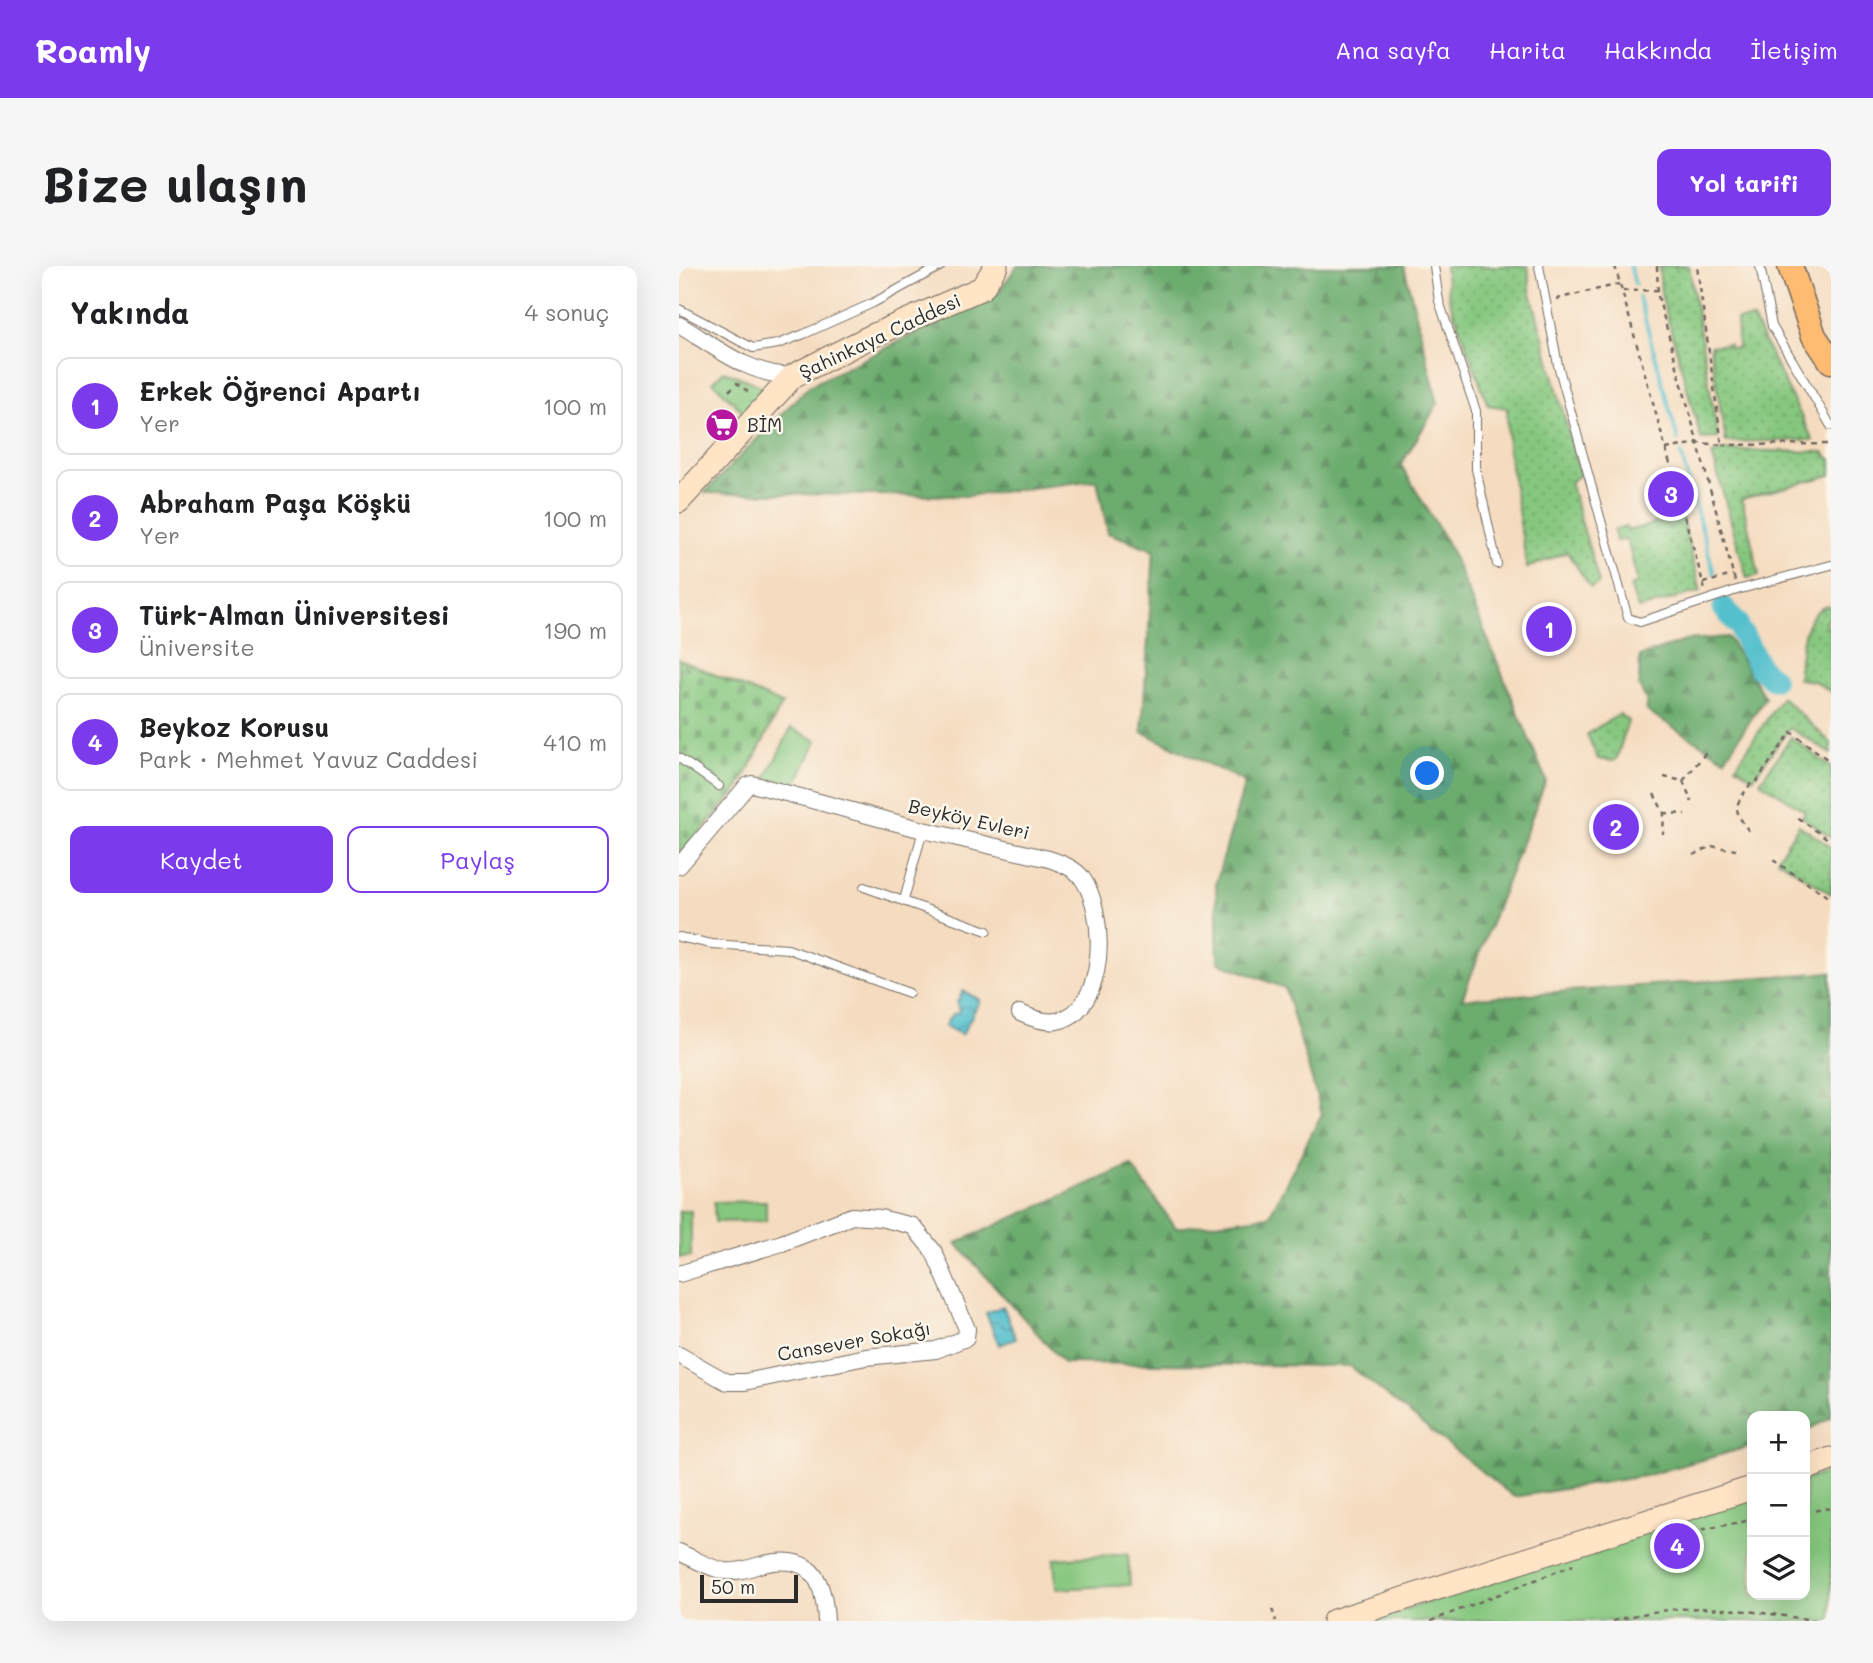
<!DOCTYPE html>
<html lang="tr">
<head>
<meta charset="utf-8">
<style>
  body { margin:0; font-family:Mali,sans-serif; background:#f6f6f6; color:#202124 }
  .controls { position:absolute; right:21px; bottom:21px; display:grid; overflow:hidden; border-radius:14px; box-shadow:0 7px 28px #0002 }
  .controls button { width:63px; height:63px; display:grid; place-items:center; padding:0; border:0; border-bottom:2px solid #e0e0e0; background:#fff; color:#202124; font:35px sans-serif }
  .scale { position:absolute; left:21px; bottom:18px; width:98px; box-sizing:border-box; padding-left:7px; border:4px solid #2b2b2b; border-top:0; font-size:19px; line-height:24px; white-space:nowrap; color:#2b2b2b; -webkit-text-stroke:5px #fbf7ec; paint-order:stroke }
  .you { position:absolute; left:749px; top:508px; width:24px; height:24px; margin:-18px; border:5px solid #fff; border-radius:50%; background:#1a73e8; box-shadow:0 0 0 10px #1a73e833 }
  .badge { display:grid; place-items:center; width:46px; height:46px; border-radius:50%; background:#7c3aed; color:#fff; font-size:23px; font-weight:700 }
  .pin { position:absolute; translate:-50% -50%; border:4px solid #fff; box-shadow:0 2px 7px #0006 }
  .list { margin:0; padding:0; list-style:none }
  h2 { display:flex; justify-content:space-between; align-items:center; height:91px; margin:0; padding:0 28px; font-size:30px }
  h2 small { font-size:23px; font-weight:400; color:#757577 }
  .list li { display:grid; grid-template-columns:46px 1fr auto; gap:21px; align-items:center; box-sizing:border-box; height:98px; margin:0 14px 14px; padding:0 14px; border:2px solid #e0e0e0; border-radius:14px }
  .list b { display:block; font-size:26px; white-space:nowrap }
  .list p { margin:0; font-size:23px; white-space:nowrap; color:#757577 }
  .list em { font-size:23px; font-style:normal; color:#757577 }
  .actions { display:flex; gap:14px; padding:21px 28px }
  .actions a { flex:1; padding:16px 0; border:2px solid #7c3aed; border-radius:14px; text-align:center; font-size:24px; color:#7c3aed }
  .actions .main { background:#7c3aed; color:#fff }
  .icon { flex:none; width:38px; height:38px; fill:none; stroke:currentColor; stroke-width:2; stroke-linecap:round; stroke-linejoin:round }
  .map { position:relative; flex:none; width:1152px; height:1355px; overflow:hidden; border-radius:14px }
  header { display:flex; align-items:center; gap:42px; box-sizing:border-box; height:98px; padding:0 35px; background:#7c3aed; color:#fff }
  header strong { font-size:33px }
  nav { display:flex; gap:38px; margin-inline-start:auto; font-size:24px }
  .intro { display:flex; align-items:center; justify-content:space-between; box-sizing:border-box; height:168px; padding:0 42px }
  h1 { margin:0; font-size:49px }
  .button { padding:18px 32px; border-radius:14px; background:#7c3aed; color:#fff; font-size:24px; font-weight:700 }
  main { display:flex; gap:42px; padding:0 42px }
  aside { flex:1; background:#fff; border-radius:14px; box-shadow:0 7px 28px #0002 }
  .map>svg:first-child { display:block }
</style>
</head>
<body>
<header>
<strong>Roamly</strong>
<nav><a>Ana sayfa</a><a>Harita</a><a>Hakkında</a><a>İletişim</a></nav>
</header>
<div class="intro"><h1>Bize ulaşın</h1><a class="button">Yol tarifi</a></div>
<main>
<aside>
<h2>Yakında<small>4 sonuç</small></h2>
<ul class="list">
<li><span class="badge">1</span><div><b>Erkek Öğrenci Apartı</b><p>Yer</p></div><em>100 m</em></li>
<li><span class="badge">2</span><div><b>Abraham Paşa Köşkü</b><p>Yer</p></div><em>100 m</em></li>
<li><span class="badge">3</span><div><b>Türk-Alman Üniversitesi</b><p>Üniversite</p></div><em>190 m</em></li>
<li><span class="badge">4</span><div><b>Beykoz Korusu</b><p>Park · Mehmet Yavuz Caddesi</p></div><em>410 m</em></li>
</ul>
<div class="actions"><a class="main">Kaydet</a><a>Paylaş</a></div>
</aside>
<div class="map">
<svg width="1152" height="1355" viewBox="0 0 1152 1355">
  <defs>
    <pattern id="grass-dots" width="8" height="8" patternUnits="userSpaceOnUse" patternTransform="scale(1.75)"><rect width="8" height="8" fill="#86c77f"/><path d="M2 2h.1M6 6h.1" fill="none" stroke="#6ea268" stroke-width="1.8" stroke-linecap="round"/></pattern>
    <pattern id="forest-firs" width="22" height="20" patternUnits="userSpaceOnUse" patternTransform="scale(1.75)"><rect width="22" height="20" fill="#6cac6e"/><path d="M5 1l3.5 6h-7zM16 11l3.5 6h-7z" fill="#598c5b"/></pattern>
    <pattern id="cemetery-stones" width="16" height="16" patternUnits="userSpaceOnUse" patternTransform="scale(1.75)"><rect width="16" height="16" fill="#86c77f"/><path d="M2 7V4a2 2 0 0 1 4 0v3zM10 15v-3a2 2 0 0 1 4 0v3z" fill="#6ea268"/></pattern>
    <pattern id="water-waves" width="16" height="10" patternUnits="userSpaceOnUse" patternTransform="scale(1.75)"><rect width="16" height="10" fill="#54c0cd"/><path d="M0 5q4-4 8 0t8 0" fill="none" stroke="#469ca7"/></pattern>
  </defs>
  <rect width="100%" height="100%" fill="#fbf7ec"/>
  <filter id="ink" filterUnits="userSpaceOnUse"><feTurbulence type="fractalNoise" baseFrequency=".0143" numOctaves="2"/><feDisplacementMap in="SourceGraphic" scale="14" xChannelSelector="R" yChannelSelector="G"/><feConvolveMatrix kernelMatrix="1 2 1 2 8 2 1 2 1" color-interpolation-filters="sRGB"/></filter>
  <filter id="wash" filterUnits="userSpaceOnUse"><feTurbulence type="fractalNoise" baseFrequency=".00686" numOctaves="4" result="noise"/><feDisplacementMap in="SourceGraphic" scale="28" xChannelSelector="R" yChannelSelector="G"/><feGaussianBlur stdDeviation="1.57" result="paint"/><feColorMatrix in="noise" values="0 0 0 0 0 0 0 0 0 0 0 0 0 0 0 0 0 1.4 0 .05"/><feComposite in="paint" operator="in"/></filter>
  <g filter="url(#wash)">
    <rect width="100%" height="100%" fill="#f5dcc0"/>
    <g fill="url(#grass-dots)" stroke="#587955" stroke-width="2">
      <path d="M766 0H849L851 23 901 209 891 216 920 317 912 322 888 286 848 302 829 181 828 142 809 139 770 33Z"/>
      <path d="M980 0H1010L1039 172 1022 173 982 28Z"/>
      <path d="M1074 53 1134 174 1047 176 1031 80 1050 78V82H1059L1058 54Z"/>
      <path d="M1045 184 1144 186 1152 194V209L1063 233 1080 309 1068 312 1033 188Z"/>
      <path d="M997 229 1022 325 959 343 951 320 959 317 948 273 937 275 935 264 947 261 948 265 996 252 990 231Z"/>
      <path d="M1149 340 1152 343V351L1146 355 1152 367V426L1135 415 1119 413C1122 390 1121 347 1149 340Z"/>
      <path d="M1103 431 1152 477V488L1111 462 1074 512 1057 500Z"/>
      <path d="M941 448 949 455 938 492 935 495 919 493 908 468Z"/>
      <path d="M1112 471 1152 501V571L1123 551 1126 545 1081 516Z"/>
      <path d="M1120 559 1152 581V628L1098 593Z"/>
    </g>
    <g fill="url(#forest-firs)" stroke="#4c6c4c" stroke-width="2">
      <path d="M338 0H725L759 137 722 199 771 282 867 514 783 733 1152 706V1152L1126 1165V1150H1073V1180L965 1210 835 1231 671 1100 385 1097 277 977 452 899 497 962 590 950 643 848 606 722 539 696 537 617 566 516 463 466 475 284 429 267 418 214 288 230 25 227 130 120 319 27Z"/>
      <path d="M1049 371 1086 432 1046 493 968 445 967 433 960 420 961 390 1009 374Z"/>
    </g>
    <path fill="url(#cemetery-stones)" stroke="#587955" stroke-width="2" d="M0 393 103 438 60 522 0 589Z"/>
    <g fill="#86c77f" stroke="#587955" stroke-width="2">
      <path d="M45 105 73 116 89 125 65 147 34 116Z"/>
      <path d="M112 462 138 475 112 527 86 514Z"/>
      <path d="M87 935V955L36 956 35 936Z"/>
      <rect x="0" y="945" width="12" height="46"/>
      <path d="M1152 1205V1355H691L1073 1231V1329H1126V1214Z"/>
      <path d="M449 1288 451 1319 377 1323 375 1293Z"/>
    </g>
    <g fill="url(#water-waves)" stroke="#40767c" stroke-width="2">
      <path d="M284 725 301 734 283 769 266 760 272 749 280 746 278 737Z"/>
      <path d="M324 1040 337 1073 320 1079 307 1047Z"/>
    </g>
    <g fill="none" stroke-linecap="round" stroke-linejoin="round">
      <g stroke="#54c0cd" stroke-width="3.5">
        <path d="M951 0 956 18"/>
        <path d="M960 31 999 174"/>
        <path d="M1002 188 1035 307"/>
      </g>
      <g stroke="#54c0cd" stroke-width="23">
        <path d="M1045 342 1058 357"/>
        <path d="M1064 369 1081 402 1094 413"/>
      </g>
    </g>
  </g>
  <g filter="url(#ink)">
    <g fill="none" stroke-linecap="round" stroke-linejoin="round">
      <defs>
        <g id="lane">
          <path d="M755 0 760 35 797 145V203L818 298"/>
          <path d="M860 0 879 99 949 352 961 356 1058 324 1152 299"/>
          <path d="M1081 0 1093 60 1152 160"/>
          <path d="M0 43 74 82 99 78 125 68 194 37 262 0"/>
          <path d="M0 492 40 520"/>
          <path d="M185 621 308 665"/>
          <path d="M225 634 244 564"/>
          <path d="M0 671 33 678 109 683 230 727"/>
        </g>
        <g id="street">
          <path d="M0 59C37 81 69 109 114 110"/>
          <path d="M0 600 68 520 73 518 244 564 370 593C382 597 396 602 403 612 428 646 429 745 378 755 366 757 352 752 341 747"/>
          <path d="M0 1008 103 977 173 950 201 952 234 960 255 986 288 1063 287 1072 257 1084 187 1091 66 1116H48L0 1089"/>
          <path d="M0 1286C14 1292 31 1303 46 1305 62 1307 74 1300 89 1297 134 1289 145 1315 147 1355"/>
        </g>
        <g id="secondary">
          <path d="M0 235 114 110 193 70 303 22 317 0"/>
          <path d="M1126 1203 1152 1193"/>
          <path d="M655 1355 1073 1222"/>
        </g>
        <path id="primary" d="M1111 0 1135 70 1152 95"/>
      </defs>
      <use href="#lane" stroke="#72695f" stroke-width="10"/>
      <use href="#street" stroke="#72695f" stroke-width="18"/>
      <use href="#secondary" stroke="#72695f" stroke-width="25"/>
      <use href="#primary" stroke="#72695f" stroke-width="27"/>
      <g stroke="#72695f" stroke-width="2.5" stroke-dasharray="5 5" stroke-linecap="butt">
        <path d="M936 0 1026 324"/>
        <path d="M978 0 979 30 1056 315"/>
        <path d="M944 25 979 24"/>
        <path d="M877 33 941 18"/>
        <path d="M50 125 58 117 72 128"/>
        <path d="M1043 179 1152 178"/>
        <path d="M987 183 1019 177 1043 179 1018 0"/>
        <path d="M1024 317 1054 309"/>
        <path d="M985 511 1004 515 1028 485"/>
        <path d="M1004 515 1013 536"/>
        <path d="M1077 516 1112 466 1152 496"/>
        <path d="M975 528 985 547 984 568"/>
        <path d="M985 547 1006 548"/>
        <path d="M1119 552 1152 575"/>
        <path d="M1070 565C1050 539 1058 539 1074 514"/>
        <path d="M1015 589 1032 580 1057 584"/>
        <path d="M1094 594 1152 633"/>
        <path d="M1126 1246 1152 1242"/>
        <path d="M974 1273 1073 1254"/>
        <path d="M593 1343 597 1355"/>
        <path d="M752 1355 894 1299"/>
        <path d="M934 1355C1010 1333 1064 1344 1140 1355"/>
      </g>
      <use href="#lane" stroke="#fff" stroke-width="8"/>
      <use href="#street" stroke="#fff" stroke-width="16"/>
      <use href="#secondary" stroke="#ffe4c6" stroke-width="23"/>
      <use href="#primary" stroke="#febb71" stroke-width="24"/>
    </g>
  </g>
  <defs>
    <symbol id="supermarket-disc" viewBox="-11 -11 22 22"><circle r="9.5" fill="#b5179e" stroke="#fbf7ec"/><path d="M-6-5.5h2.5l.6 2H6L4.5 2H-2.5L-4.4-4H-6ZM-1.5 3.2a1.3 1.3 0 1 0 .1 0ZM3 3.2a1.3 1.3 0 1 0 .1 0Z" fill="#fff"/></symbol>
  </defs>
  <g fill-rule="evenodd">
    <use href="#supermarket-disc" x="24" y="140" width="38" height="38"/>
  </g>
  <g text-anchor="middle" stroke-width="5" stroke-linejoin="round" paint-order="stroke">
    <g font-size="19" fill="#2b2b2b" stroke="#fbf7ec">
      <text transform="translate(201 70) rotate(-25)" y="7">Şahinkaya Caddesi</text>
      <text transform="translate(290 553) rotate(13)" y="7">Beyköy Evleri</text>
      <text transform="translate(175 1075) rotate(-10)" y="7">Cansever Sokağı</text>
    </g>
    <g font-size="19" fill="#2b2b2b" stroke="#fbf7ec" text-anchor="start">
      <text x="68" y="166">BİM</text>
    </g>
  </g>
</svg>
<div class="controls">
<button>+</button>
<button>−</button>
<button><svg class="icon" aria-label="layers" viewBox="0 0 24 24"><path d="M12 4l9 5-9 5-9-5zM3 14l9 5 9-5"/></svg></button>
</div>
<div class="scale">50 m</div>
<div class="you"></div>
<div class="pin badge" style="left:870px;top:363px">1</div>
<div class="pin badge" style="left:937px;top:561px">2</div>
<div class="pin badge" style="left:992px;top:228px">3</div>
<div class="pin badge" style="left:998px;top:1280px">4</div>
</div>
</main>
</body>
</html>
